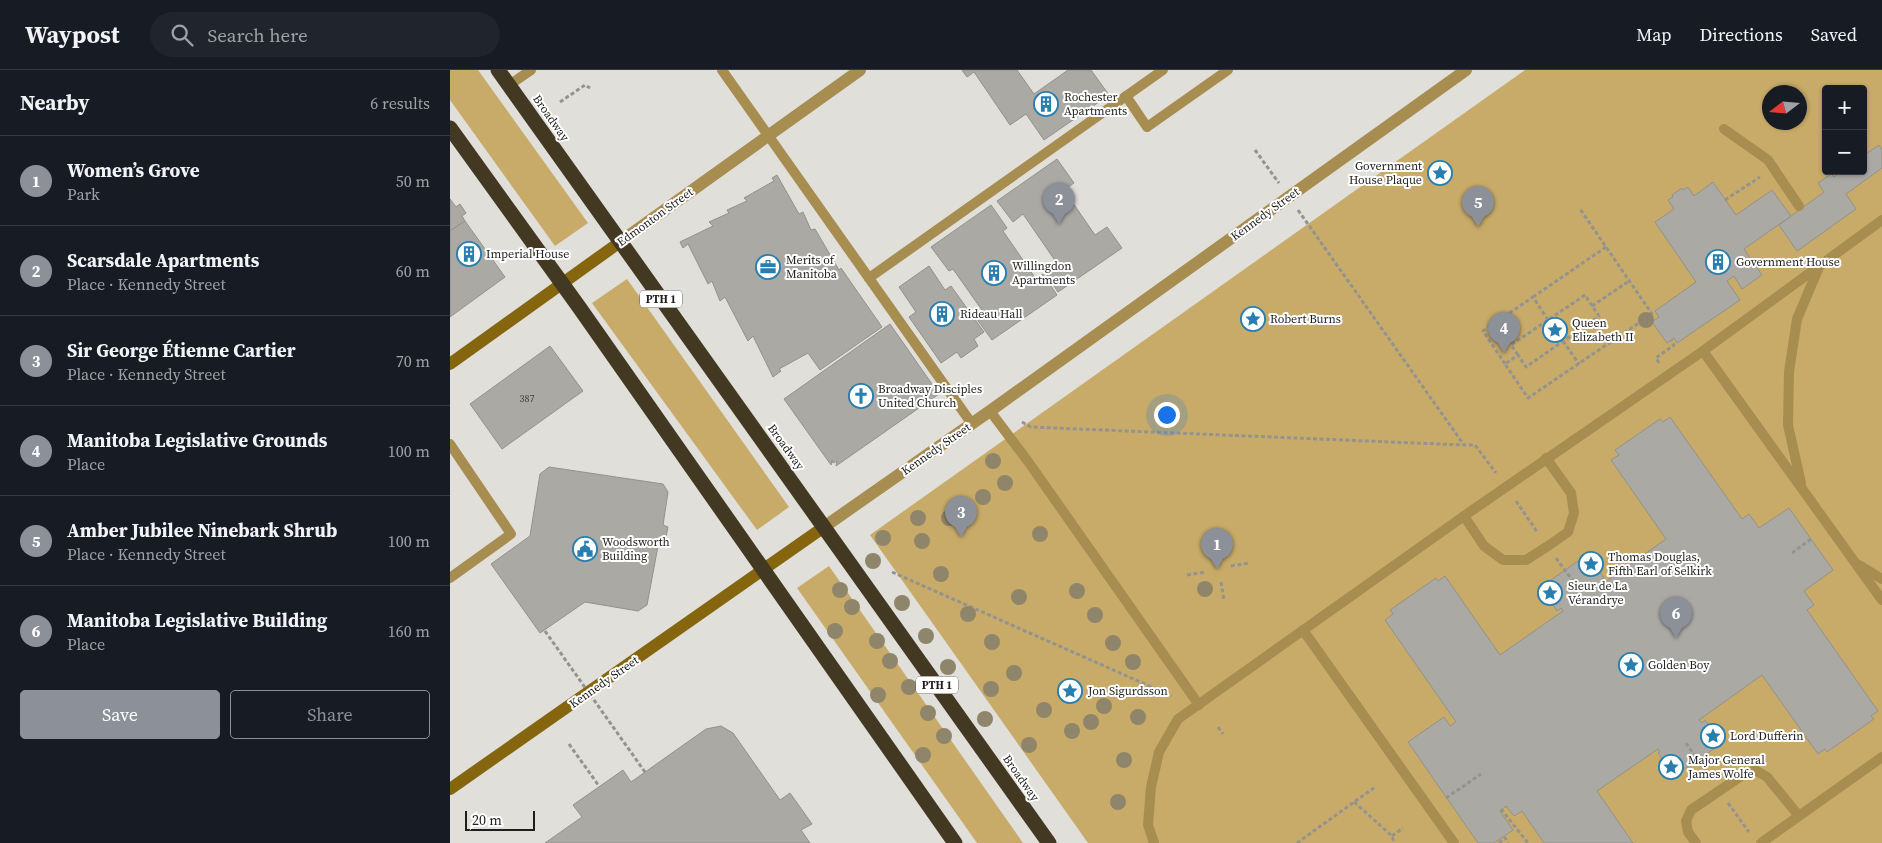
<!DOCTYPE html>
<html lang="en">
<head>
<meta charset="utf-8">
<style>
  body { margin:0; font-family:"Source Serif 4",serif; background:#20242c; color:#f1f3f6 }
  .controls { position:absolute; right:15px; top:15px; display:grid; overflow:hidden; border-radius:5px; box-shadow:0 1px 4px #0004 }
  .controls button { width:45px; height:45px; display:grid; place-items:center; padding:0; border:0; border-bottom:1px solid #363941; background:#171b24; color:#f1f3f6; font:25px sans-serif }
  .compass { position:absolute; left:1312px; top:15px; width:45px; height:45px; border-radius:50%; background:#171b24; box-shadow:0 1px 4px #0004; rotate:254deg }
  .scale { position:absolute; left:15px; bottom:12px; width:70px; box-sizing:border-box; padding-left:5px; border:2px solid #1e1e1c; border-top:0; font-size:14px; line-height:18px; white-space:nowrap; color:#1e1e1c; -webkit-text-stroke:4px #fff; paint-order:stroke }
  .you { position:absolute; left:716px; top:344px; width:18px; height:18px; margin:-12px; border:4px solid #fff; border-radius:50%; background:#1a73e8; box-shadow:0 0 0 8px #1a73e833 }
  .badge { display:grid; place-items:center; width:32px; height:32px; border-radius:50%; background:#8c9099; color:#fff; font-size:16px; font-weight:700 }
  .pin { position:absolute; translate:-50% -41px; filter:drop-shadow(0 1px 2px #0008) }
  .pin::after { content:''; position:absolute; top:26px; width:18px; height:15px; background:inherit; clip-path:polygon(0 0,100% 0,50% 100%) }
  .list { margin:0; padding:0; list-style:none }
  h2 { display:flex; justify-content:space-between; align-items:center; height:65px; margin:0; padding:0 20px; font-size:21px }
  h2 small { font-size:16px; font-weight:400; color:#9ea1a6 }
  .list li { display:grid; grid-template-columns:32px 1fr auto; gap:15px; align-items:center; box-sizing:border-box; height:90px; padding:0 20px; border-top:1px solid #363941 }
  .list b { display:block; font-size:19px; white-space:nowrap }
  .list p { margin:0; font-size:16px; white-space:nowrap; color:#9ea1a6 }
  .list em { font-size:16px; font-style:normal; color:#9ea1a6 }
  .actions { display:flex; gap:10px; padding:15px 20px }
  .actions a { flex:1; padding:11px 0; border:1px solid #8c9099; border-radius:5px; text-align:center; font-size:18px; color:#8c9099 }
  .actions .main { background:#8c9099; color:#fff }
  .icon { flex:none; width:28px; height:28px; fill:none; stroke:currentColor; stroke-width:2; stroke-linecap:round; stroke-linejoin:round }
  .map { position:relative; flex:none; width:1432px; height:773px; overflow:hidden }
  header { display:flex; align-items:center; gap:30px; box-sizing:border-box; height:70px; padding:0 25px; background:#171b24; border-bottom:1px solid #363941 }
  header strong { font-size:24px }
  nav { display:flex; gap:28px; margin-inline-start:auto; font-size:18px }
  .search { width:350px; height:45px; background:#20242c; display:flex; align-items:center; gap:12px; box-sizing:border-box; padding:0 18px; border-radius:28px; color:#9ea1a6; font-size:19px }
  main { display:flex }
  aside { flex:1; background:#171b24 }
  .map>svg:first-child { display:block }
</style>
</head>
<body>
<header>
<strong>Waypost</strong>
<div class="search"><svg class="icon" aria-label="search" viewBox="0 0 24 24"><circle cx="10" cy="10" r="6"/><path d="M15 15l6 6"/></svg>Search here</div>
<nav><a>Map</a><a>Directions</a><a>Saved</a></nav>
</header>
<main>
<aside>
<h2>Nearby<small>6 results</small></h2>
<ul class="list">
<li><span class="badge">1</span><div><b>Women’s Grove</b><p>Park</p></div><em>50 m</em></li>
<li><span class="badge">2</span><div><b>Scarsdale Apartments</b><p>Place · Kennedy Street</p></div><em>60 m</em></li>
<li><span class="badge">3</span><div><b>Sir George Étienne Cartier</b><p>Place · Kennedy Street</p></div><em>70 m</em></li>
<li><span class="badge">4</span><div><b>Manitoba Legislative Grounds</b><p>Place</p></div><em>100 m</em></li>
<li><span class="badge">5</span><div><b>Amber Jubilee Ninebark Shrub</b><p>Place · Kennedy Street</p></div><em>100 m</em></li>
<li><span class="badge">6</span><div><b>Manitoba Legislative Building</b><p>Place</p></div><em>160 m</em></li>
</ul>
<div class="actions"><a class="main">Save</a><a>Share</a></div>
</aside>
<div class="map">
<svg width="1432" height="773" viewBox="0 0 1432 773">
  <rect width="100%" height="100%" fill="#e1dfda"/>
  <g fill="#c8ab69" fill-rule="evenodd">
    <path d="M0 0H28L138 153 105 176 0 30Z"/>
    <path d="M1075 0H1432V773H638L420 465ZM1376 19H1413V101H1376ZM1320 22H1350V52H1320Z"/>
    <path d="M177 209 339 437 307 460 142 233Z"/>
    <path d="M379 496 573 773H527L347 518Z"/>
  </g>
  <g fill="#aba9a4" stroke="#93918c">
    <path d="M512 0H567L584 24 618 0H641L659 25 594 70 576 44 560 55 524 2 517 7Z"/>
    <path d="M1429 75 1432 80V98L1396 124 1406 139 1347 181 1329 155 1374 122 1368 113 1381 104 1384 107 1392 101H1413V86Z"/>
    <path d="M607 89 624 113 614 120 645 165 657 157 672 178 608 222 594 201 606 192 573 144 563 152 547 131Z"/>
    <path d="M327 105 349 144 353 142 361 160 365 159 389 200 391 198 432 257 370 300 358 283 329 299 331 301 323 307 303 266 298 271 275 227 270 231 262 211 258 214 238 174 233 178 230 172 263 156 259 152 279 143 277 140 297 131 294 128 324 111 322 108Z"/>
    <path d="M1263 112 1286 145 1322 120 1341 146 1294 179 1312 205 1292 219 1284 206 1277 211 1290 230 1227 273 1224 268 1217 273 1202 252 1209 247 1205 241 1246 212 1205 152 1224 139 1218 130 1223 127 1222 125 1232 118 1233 120 1238 117 1244 126Z"/>
    <path d="M0 129 6 137 10 134 16 143 12 146 15 151 0 161Z"/>
    <path d="M541 135 557 158 553 161 586 209 593 204 607 225 542 270 526 248 534 243 503 199 499 201 481 177Z"/>
    <path d="M15 151 55 207 0 247V161Z"/>
    <path d="M479 196 495 220 501 216 534 262 524 269 528 276 511 288 507 282 491 293 459 247 466 242 449 217Z"/>
    <path d="M440 254 489 324 386 396 387 391 383 393 382 390 381 395 334 329Z"/>
    <path d="M100 276 133 321 52 379 20 334Z"/>
    <path d="M1220 347 1292 449 1299 444 1309 458 1339 438 1383 500 1354 521 1364 535 1357 540 1428 641 1421 646 1424 649 1377 682 1375 679 1368 684 1312 605 1249 650 1252 653 1255 650 1271 674 1224 706 1208 683 1210 682 1208 679 1147 721 1183 773H1094L1072 741 1064 746 1056 736 1050 741 1063 760 1044 773H1028L958 672 994 647 1000 656 1006 652 935 550 943 544 940 540 986 508 988 511 995 506 1050 585 1113 541 1111 538 1107 541 1091 517 1138 484 1154 508 1152 509 1154 513 1216 469 1161 390 1169 385 1165 380 1210 349 1213 352Z"/>
    <path d="M99 397 213 414 218 422 213 455 218 457 214 477 208 476 197 535 188 541 135 532 90 563 41 494 80 466 90 404Z"/>
    <path d="M271 656 283 663 330 730 340 723 362 754 351 760 360 773H95L132 747 123 735 173 700 181 712 256 659Z"/>
  </g>
  <g fill="none" stroke-linecap="round" stroke-linejoin="round">
    <g stroke="#94938f" stroke-width="3" stroke-dasharray="4 2.5" stroke-linecap="butt">
      <path d="M110 32 135 15 140 18"/>
      <path d="M805 80 829 113"/>
      <path d="M1275 130 1310 107"/>
      <path d="M848 140 1014 375H1025L1046 403"/>
      <path d="M1083 227 1156 177"/>
      <path d="M1142 236 1179 211"/>
      <path d="M1113 271 1129 294"/>
      <path d="M1068 285 1061 275 1135 225 1149 246 1076 297 1068 285 1055 294 1078 328 1202 244 1130 139"/>
      <path d="M1209 293 1206 288 1224 275 1221 270"/>
      <path d="M1055 294 1033 261 1083 227 1098 250"/>
      <path d="M572 352 581 357 1013 375"/>
      <path d="M1066 431 1088 463"/>
      <path d="M763 468 766 485"/>
      <path d="M1342 483 1361 469"/>
      <path d="M1106 488 1128 518"/>
      <path d="M781 496 799 493"/>
      <path d="M442 502 722 626"/>
      <path d="M737 505 755 502"/>
      <path d="M771 512 774 530"/>
      <path d="M768 657 773 664"/>
      <path d="M1236 673 1260 707"/>
      <path d="M119 674 149 716"/>
      <path d="M996 728 1031 704"/>
      <path d="M904 732 942 766 944 773"/>
      <path d="M1278 733 1299 762"/>
      <path d="M1051 739 1078 773"/>
      <path d="M942 766 953 758"/>
      <path d="M847 773 925 717"/>
      <path d="M1049 773 1055 768 1058 773"/>
    </g>
    <g stroke="#a88d51" stroke-width="10">
      <path d="M272 0 522 354"/>
      <path d="M59 15 81 0"/>
      <path d="M676 26 697 57 778 0"/>
      <path d="M1274 59 1318 90 1349 136"/>
      <path d="M419 208 713 0"/>
      <path d="M1253 281 1432 530"/>
      <path d="M540 341 577 390 749 635"/>
      <path d="M0 374 61 464 0 508"/>
      <path d="M1351 413 1338 355 1339 302 1347 249 1369 197"/>
      <path d="M1014 446 1034 476 1053 490H1076L1098 476 1118 462 1124 443 1121 423 1096 388"/>
      <path d="M1409 495 1432 509"/>
      <path d="M853 560 1004 773"/>
      <path d="M704 773 698 755 701 717 709 682 728 649 1014 446 1253 281 1432 150"/>
      <path d="M1246 773 1238 762 1236 751 1241 740 1294 704 1305 700 1317 707 1349 746"/>
      <path d="M1311 773 1432 687"/>
    </g>
    <g stroke="#a88d51" stroke-width="12">
      <path d="M170 172 410 0"/>
      <path d="M374 457 540 341 1016 0"/>
    </g>
    <g stroke="#85660f" stroke-width="12">
      <path d="M0 294 170 172"/>
      <path d="M0 719 374 457"/>
    </g>
    <g stroke="#433923" stroke-width="15">
      <path d="M48 0 599 773"/>
      <path d="M0 58 129 237 505 773"/>
    </g>
    <path stroke="#94938f" stroke-width="3" stroke-dasharray="4 2.5" stroke-linecap="butt" d="M95 561 195 702"/>
  </g>
  <g fill="#8f856a">
    <circle cx="1196" cy="250" r="8"/>
    <circle cx="543" cy="391" r="8"/>
    <circle cx="555" cy="413" r="8"/>
    <circle cx="533" cy="427" r="8"/>
    <circle cx="468" cy="448" r="8"/>
    <circle cx="499" cy="448" r="8"/>
    <circle cx="590" cy="464" r="8"/>
    <circle cx="433" cy="468" r="8"/>
    <circle cx="472" cy="471" r="8"/>
    <circle cx="423" cy="491" r="8"/>
    <circle cx="491" cy="504" r="8"/>
    <circle cx="755" cy="519" r="8"/>
    <circle cx="390" cy="520" r="8"/>
    <circle cx="627" cy="521" r="8"/>
    <circle cx="569" cy="527" r="8"/>
    <circle cx="452" cy="533" r="8"/>
    <circle cx="402" cy="537" r="8"/>
    <circle cx="518" cy="544" r="8"/>
    <circle cx="645" cy="545" r="8"/>
    <circle cx="385" cy="561" r="8"/>
    <circle cx="476" cy="566" r="8"/>
    <circle cx="427" cy="571" r="8"/>
    <circle cx="542" cy="572" r="8"/>
    <circle cx="663" cy="573" r="8"/>
    <circle cx="440" cy="591" r="8"/>
    <circle cx="683" cy="592" r="8"/>
    <circle cx="498" cy="597" r="8"/>
    <circle cx="564" cy="603" r="8"/>
    <circle cx="459" cy="617" r="8"/>
    <circle cx="541" cy="619" r="8"/>
    <circle cx="428" cy="625" r="8"/>
    <circle cx="654" cy="636" r="8"/>
    <circle cx="594" cy="640" r="8"/>
    <circle cx="478" cy="643" r="8"/>
    <circle cx="688" cy="647" r="8"/>
    <circle cx="535" cy="649" r="8"/>
    <circle cx="641" cy="652" r="8"/>
    <circle cx="622" cy="661" r="8"/>
    <circle cx="494" cy="666" r="8"/>
    <circle cx="579" cy="675" r="8"/>
    <circle cx="473" cy="685" r="8"/>
    <circle cx="674" cy="690" r="8"/>
    <circle cx="668" cy="732" r="8"/>
  </g>
  <defs>
    <symbol id="building-ring" viewBox="-11 -11 22 22"><circle r="9.5" fill="#fff" stroke="#287eae" stroke-width="1.5"/><path d="M-4-6H4V6H1V3H-1V6H-4ZM-2.5-4.3h1.7v1.8h-1.7ZM.8-4.3h1.7v1.8H.8ZM-2.5-1h1.7V.8h-1.7ZM.8-1h1.7V.8H.8Z" fill="#287eae"/></symbol>
    <symbol id="sight-ring" viewBox="-11 -11 22 22"><circle r="9.5" fill="#fff" stroke="#287eae" stroke-width="1.5"/><path d="M0-6L1.8-2.2L6-1.7L2.9 1.2L3.7 5.4L0 3.3L-3.7 5.4L-2.9 1.2L-6-1.7L-1.8-2.2Z" fill="#287eae"/></symbol>
    <symbol id="office-ring" viewBox="-11 -11 22 22"><circle r="9.5" fill="#fff" stroke="#287eae" stroke-width="1.5"/><path d="M-6-3h4V-5.5h4V-3h4V5H-6ZM-1-4.5V-3h2v-1.5ZM-6 0V1H6V0Z" fill="#287eae"/></symbol>
    <symbol id="church-ring" viewBox="-11 -11 22 22"><circle r="9.5" fill="#fff" stroke="#287eae" stroke-width="1.5"/><path d="M-1.2-6h2.4v3.5h3.3v2.4h-3.3V6h-2.4V-.1h-3.3v-2.4h3.3Z" fill="#287eae"/></symbol>
    <symbol id="civic-ring" viewBox="-11 -11 22 22"><circle r="9.5" fill="#fff" stroke="#287eae" stroke-width="1.5"/><path d="M-.6-6.5H3V-4.5H.6V-3L4-1V1h2V6H-6V1h2V-1L-.6-3ZM-1.2 2.5V6h2.4V2.5Z" fill="#287eae"/></symbol>
  </defs>
  <g fill-rule="evenodd">
    <use href="#building-ring" x="582" y="20" width="28" height="28"/>
    <use href="#sight-ring" x="976" y="89" width="28" height="28"/>
    <use href="#building-ring" x="5" y="170" width="28" height="28"/>
    <use href="#building-ring" x="1254" y="178" width="28" height="28"/>
    <use href="#office-ring" x="304" y="183" width="28" height="28"/>
    <use href="#building-ring" x="530" y="189" width="28" height="28"/>
    <use href="#building-ring" x="478" y="230" width="28" height="28"/>
    <use href="#sight-ring" x="789" y="235" width="28" height="28"/>
    <use href="#sight-ring" x="1091" y="246" width="28" height="28"/>
    <use href="#church-ring" x="397" y="312" width="28" height="28"/>
    <use href="#civic-ring" x="121" y="465" width="28" height="28"/>
    <use href="#sight-ring" x="1127" y="480" width="28" height="28"/>
    <use href="#sight-ring" x="1086" y="509" width="28" height="28"/>
    <use href="#sight-ring" x="1167" y="581" width="28" height="28"/>
    <use href="#sight-ring" x="606" y="607" width="28" height="28"/>
    <use href="#sight-ring" x="1249" y="652" width="28" height="28"/>
    <use href="#sight-ring" x="1207" y="683" width="28" height="28"/>
  </g>
  <g text-anchor="middle" stroke-width="4" stroke-linejoin="round" paint-order="stroke">
    <g font-size="10" fill="#41413e">
      <text x="77" y="332">387</text>
    </g>
    <g fill="#fff" stroke="#626260" stroke-width="1">
      <rect x="190" y="220.5" width="42" height="17" rx="4"/>
      <rect x="466" y="606.5" width="42" height="17" rx="4"/>
    </g>
    <g font-size="11" font-weight="bold" fill="#1e1e1c">
      <text x="211" y="233">PTH 1</text>
      <text x="487" y="619">PTH 1</text>
    </g>
    <g font-size="12" fill="#1e1e1c" stroke="#fff" text-anchor="start">
      <text x="614" y="31">Rochester<tspan x="614" dy="14">Apartments</tspan></text>
      <text x="972" y="100" text-anchor="end">Government<tspan x="972" dy="14">House Plaque</tspan></text>
      <text x="36" y="188">Imperial House</text>
      <text x="336" y="194">Merits of<tspan x="336" dy="14">Manitoba</tspan></text>
      <text x="1286" y="196">Government House</text>
      <text x="562" y="200">Willingdon<tspan x="562" dy="14">Apartments</tspan></text>
      <text x="510" y="248">Rideau Hall</text>
      <text x="820" y="253">Robert Burns</text>
      <text x="1122" y="257">Queen<tspan x="1122" dy="14">Elizabeth II</tspan></text>
      <text x="428" y="323">Broadway Disciples<tspan x="428" dy="14">United Church</tspan></text>
      <text x="152" y="476">Woodsworth<tspan x="152" dy="14">Building</tspan></text>
      <text x="1158" y="491">Thomas Douglas,<tspan x="1158" dy="14">Fifth Earl of Selkirk</tspan></text>
      <text x="1118" y="520">Sieur de La<tspan x="1118" dy="14">Vérandrye</tspan></text>
      <text x="1198" y="599">Golden Boy</text>
      <text x="638" y="625">Jon Sigurdsson</text>
      <text x="1280" y="670">Lord Dufferin</text>
      <text x="1238" y="694">Major General<tspan x="1238" dy="14">James Wolfe</tspan></text>
    </g>
    <g font-size="12" fill="#1e1e1c" stroke="#fff">
      <text transform="translate(101 48) rotate(55)" y="4">Broadway</text>
      <text transform="translate(815 144) rotate(-36)" y="4">Kennedy Street</text>
      <text transform="translate(205 147) rotate(-36)" y="4">Edmonton Street</text>
      <text transform="translate(336 377) rotate(54)" y="4">Broadway</text>
      <text transform="translate(486 379) rotate(-35)" y="4">Kennedy Street</text>
      <text transform="translate(154 612) rotate(-35)" y="4">Kennedy Street</text>
      <text transform="translate(571 708) rotate(55)" y="4">Broadway</text>
    </g>
  </g>
</svg>
<div class="controls">
<button>+</button>
<button>−</button>
</div>
<svg class="compass" viewBox="-18 -18 36 36"><path d="M0-13l5 13h-10z" fill="#e53935"/><path d="M0 13l5-13h-10z" fill="#9ea1a6"/></svg>
<div class="scale">20 m</div>
<div class="you"></div>
<div class="pin badge" style="left:767px;top:499px">1</div>
<div class="pin badge" style="left:609px;top:154px">2</div>
<div class="pin badge" style="left:511px;top:467px">3</div>
<div class="pin badge" style="left:1054px;top:283px">4</div>
<div class="pin badge" style="left:1028px;top:157px">5</div>
<div class="pin badge" style="left:1226px;top:568px">6</div>
</div>
</main>
</body>
</html>
